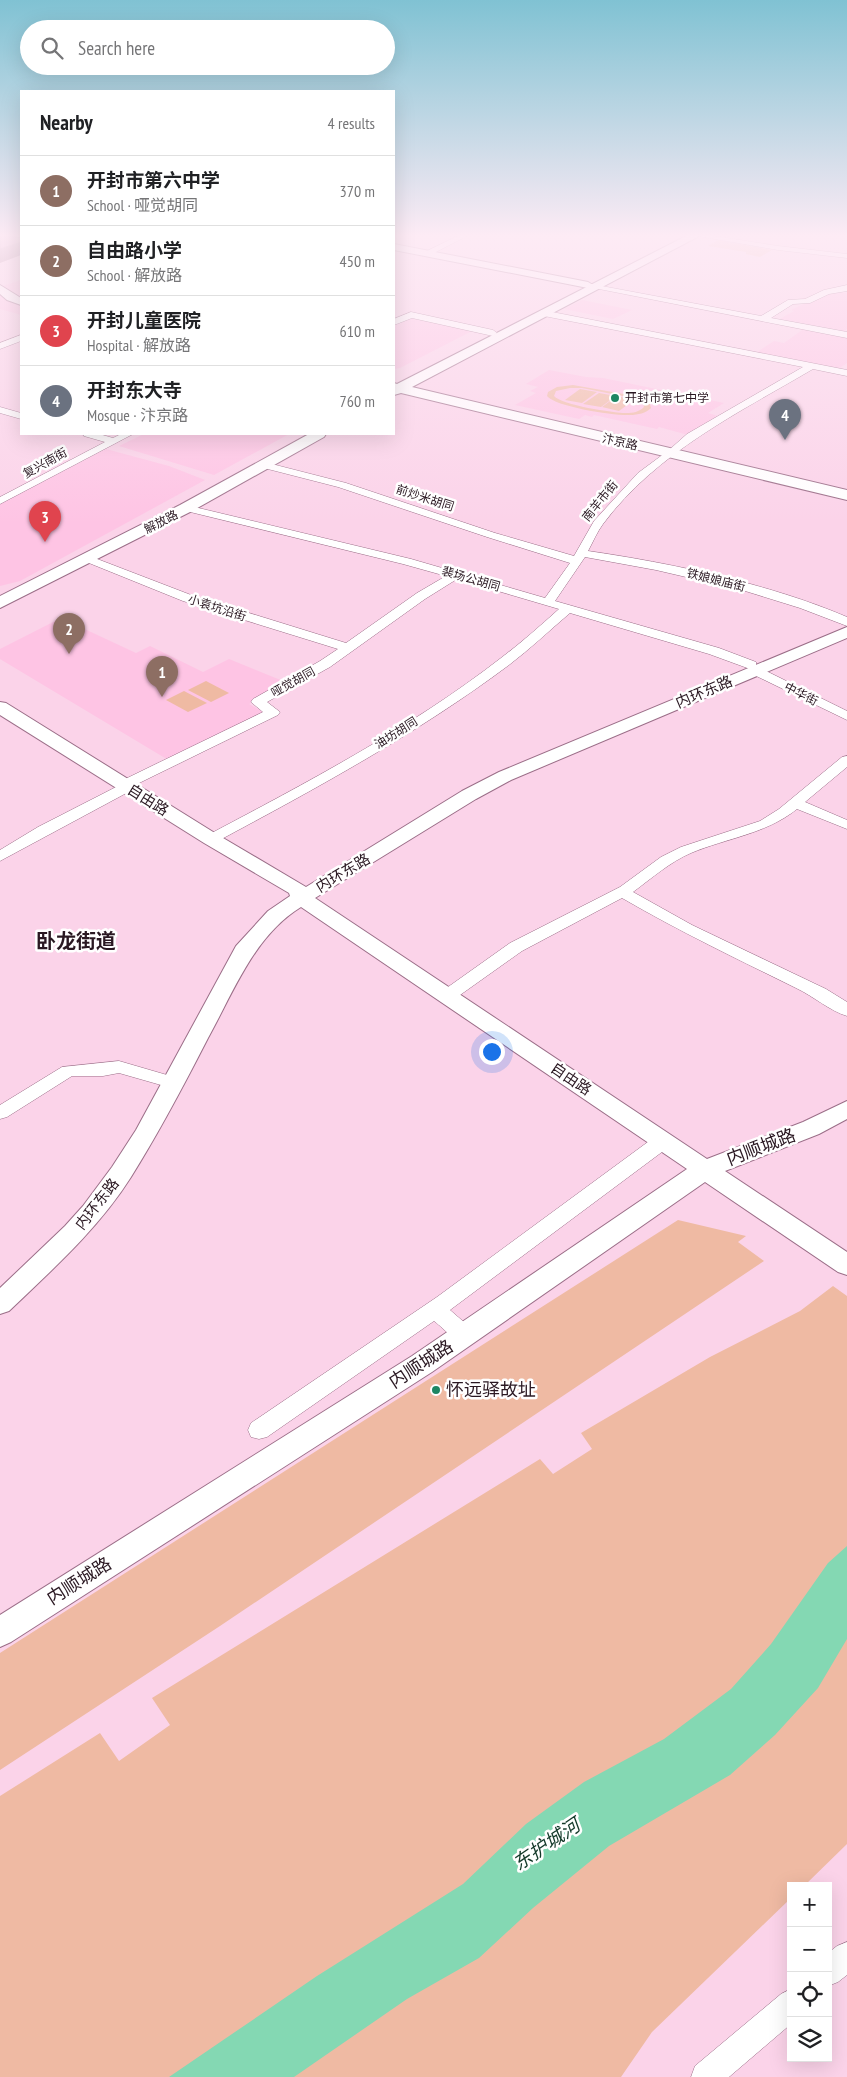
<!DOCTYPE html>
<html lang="en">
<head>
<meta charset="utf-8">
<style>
  body { margin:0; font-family:"PT Sans Narrow","Noto Sans SC",sans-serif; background:#f6f6f6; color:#202124 }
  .controls { position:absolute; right:15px; bottom:15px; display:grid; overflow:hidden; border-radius:0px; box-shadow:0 5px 20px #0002 }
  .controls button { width:45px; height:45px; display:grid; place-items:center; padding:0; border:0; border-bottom:1px solid #e0e0e0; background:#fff; color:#202124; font:25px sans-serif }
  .you { position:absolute; left:491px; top:1051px; width:18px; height:18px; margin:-12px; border:4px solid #fff; border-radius:50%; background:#1a73e8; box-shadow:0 0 0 8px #1a73e833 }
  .badge { display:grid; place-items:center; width:32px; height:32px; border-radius:50%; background:#111827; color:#fff; font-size:16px; font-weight:700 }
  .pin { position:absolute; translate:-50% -41px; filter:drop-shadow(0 1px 2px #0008) }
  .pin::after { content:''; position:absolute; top:26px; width:18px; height:15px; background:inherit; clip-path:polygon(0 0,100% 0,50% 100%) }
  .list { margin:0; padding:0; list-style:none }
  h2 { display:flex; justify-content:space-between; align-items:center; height:65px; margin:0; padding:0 20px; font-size:21px }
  h2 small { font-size:16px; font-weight:400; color:#757577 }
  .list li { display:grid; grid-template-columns:32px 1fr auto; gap:15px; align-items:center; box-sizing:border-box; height:70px; padding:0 20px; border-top:1px solid #e0e0e0 }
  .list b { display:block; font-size:19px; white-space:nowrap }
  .list p { margin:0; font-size:16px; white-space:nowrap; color:#757577 }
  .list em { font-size:16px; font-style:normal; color:#757577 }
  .icon { flex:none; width:28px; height:28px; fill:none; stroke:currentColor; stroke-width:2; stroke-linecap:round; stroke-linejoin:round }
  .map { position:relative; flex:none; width:847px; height:2077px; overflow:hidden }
  .search { position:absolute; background:#fff; box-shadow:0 5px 20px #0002; left:20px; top:20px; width:375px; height:55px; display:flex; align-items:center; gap:12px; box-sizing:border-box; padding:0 18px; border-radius:28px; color:#757577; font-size:19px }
  .panel { position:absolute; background:#fff; box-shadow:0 5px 20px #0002; left:20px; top:90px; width:375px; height:345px; border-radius:0px }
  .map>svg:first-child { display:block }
</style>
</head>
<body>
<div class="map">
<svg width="847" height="2077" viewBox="0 0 847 2077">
  <rect width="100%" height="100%" fill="#fbd3e9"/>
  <g fill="#fec4e4">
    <path d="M21 280V315L0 309V287Z"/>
    <path d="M830 291 847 293V329L844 331 780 319 794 311 791 310Z"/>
    <path d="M582 300 632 310 613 319 564 309Z"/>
    <path d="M409 318 472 331 400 368 394 369V323Z"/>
    <path d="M805 328 847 336V363L837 370 754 354 774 341 784 343Z"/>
    <path d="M549 370 586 377 603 378 724 403 708 413 721 417 688 435 659 427 657 429 594 415 592 417 585 415 579 419 515 405 536 393 530 391 538 387 526 384Z"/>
    <path d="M144 434H289L214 475 119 446Z"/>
    <path d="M106 449 169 466 205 480 20 581 0 586V504Z"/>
    <path d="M61 618 136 653 150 646 203 672 229 659 288 683 249 704 267 714 170 761 0 659V649Z"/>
  </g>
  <g fill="#efbaa3" fill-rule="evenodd">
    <path d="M718 240 772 250 760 257 746 254V252L708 246Z"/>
    <path d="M573 385 641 397 649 401 651 408C646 413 638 415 630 415 615 416 556 407 547 396L548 392 557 387ZM570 388H582L637 399 643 403 644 407C639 412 633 413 626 413 613 413 562 405 554 396L556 391Z"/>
    <path d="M580 389 597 392 582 403 565 400Z"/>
    <path d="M599 393 616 396 601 407 583 404Z"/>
    <path d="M617 396 634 400 619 411 602 407Z"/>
    <path d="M206 681 229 693 211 702 188 690Z"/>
    <path d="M184 691 207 703 188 712 166 700Z"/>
    <path d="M678 1220 746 1236 738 1242 764 1261 220 1626 0 1770V1653Z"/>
    <path d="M833 1286 847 1296V1844L804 1886H791V1898L652 2032 621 2077H0V1796L100 1733 119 1761 170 1725 152 1698 540 1459 553 1474 592 1449 581 1433 710 1357 800 1311Z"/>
  </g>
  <path fill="#84d8b3" d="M847 1546V1639L818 1688 775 1735 730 1775 609 1846 533 1908 479 1958 407 1999 294 2077H169L317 1976 463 1884 526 1824 584 1782 664 1739 731 1689 771 1644 828 1563Z"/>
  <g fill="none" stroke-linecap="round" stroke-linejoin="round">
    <defs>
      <g id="minor">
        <path d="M464 233H473L430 255 423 253Z"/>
        <path d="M695 233 778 246 847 254V258L778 250 698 236H695Z"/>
        <path d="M591 284 761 316 788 300 805 299 824 290 847 285V291L829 294 810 303 793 304 771 318 847 332V338L594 288 590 286Z"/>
        <path d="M542 310 847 370V376L813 369C738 413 657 452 603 524 597 532 593 542 588 551 671 563 770 584 847 617V626L800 608 742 590 656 570 585 557 555 601 719 648 756 662V666L847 711V720L750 673V669L709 654 570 613C550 630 530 649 509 665 418 733 317 788 216 842H206L203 839 206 836C306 783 411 728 501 658 521 643 540 626 559 609L457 579 425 599 330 667 267 702 280 712 278 715 133 786 132 790 0 861V850L38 827 118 786 119 782 263 712 251 702 253 699 320 661 338 649 183 601 84 561 82 559 84 557H92L191 595 346 643 417 593 446 576 403 564 182 510 180 508 182 506 186 505 411 559 545 598 570 563 487 537 338 487 260 467 259 465 264 462 346 483 495 533 574 556 594 521 638 473 669 450 687 434 803 367 539 315 538 313Z"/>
        <path d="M411 312 493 330 497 333 493 336 412 318 394 325V319Z"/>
        <path d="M21 335V341L0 349V343Z"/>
        <path d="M0 407 21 413V419L0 413Z"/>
        <path d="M83 434H99L113 438 121 434H133L0 504V497L105 442 84 436Z"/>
        <path d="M847 756V767L805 802 847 820V829L797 809C766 834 727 838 691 853 670 862 652 878 633 892L692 925 826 989 847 1002V1016C830 1011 813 996 796 988 737 959 679 931 622 898L522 951 453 1000 447 1001 441 1000 439 996 441 992 510 943 620 887 661 857 681 847 760 821 779 809 842 757Z"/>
        <path d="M119 1061 167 1075 170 1079 167 1083 161 1085 119 1073 103 1076H72L7 1117 0 1119V1105L62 1067Z"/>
        <path d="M663 1134 670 1136 672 1141 670 1146 450 1310 472 1329 476 1335 472 1341C457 1346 446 1330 434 1321L267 1437 259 1439 251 1437 248 1430 251 1423 437 1297 656 1136Z"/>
        <path d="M847 1942V1975L838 1982 828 1986V1953L837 1946Z"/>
        <path d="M791 1989V2024L729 2077H691L695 2066 781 1994Z"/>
      </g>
      <g id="tertiary">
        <path d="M394 244 588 282 593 285 588 288 394 250Z"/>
        <path d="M0 285 21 298V305L7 300 0 294Z"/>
        <path d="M847 627V638L511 780 476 799 315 898 707 1159 803 1122 847 1101V1119L819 1134 725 1171 847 1252V1275L838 1272 705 1182 432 1372 11 1642 0 1647V1615L412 1356 687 1169 301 907C254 936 234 991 208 1038 184 1085 159 1132 131 1177 98 1229 53 1269 9 1311L0 1314V1288L65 1226 83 1206 112 1167 136 1130 236 946 268 911 290 896 289 893 204 843 0 715V702L6 703 218 835 306 887 462 791 499 772Z"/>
      </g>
      <g id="secondary">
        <path d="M692 233H705L412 387 847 490V500L401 393 394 395V383L397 384Z"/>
        <path d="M309 434H326L324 437 192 511 0 608V596L180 505Z"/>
      </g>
    </defs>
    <use href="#minor" stroke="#9b6e88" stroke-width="1"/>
    <use href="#tertiary" stroke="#9b6e88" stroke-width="2"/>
    <use href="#secondary" stroke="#9b6e88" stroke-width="2"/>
    <use href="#minor" fill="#fff" fill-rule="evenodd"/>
    <use href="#tertiary" fill="#fff" fill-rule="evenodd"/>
    <use href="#secondary" fill="#fff" fill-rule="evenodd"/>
  </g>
  <path fill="#966682" d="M21 242V255L0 263V249Z"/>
  <path fill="#d691b9" stroke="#966682" d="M0 234 21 238V242L0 249Z"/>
  <linearGradient id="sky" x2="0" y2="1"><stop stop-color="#80c2d3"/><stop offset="0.45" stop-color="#fdebf5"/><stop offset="1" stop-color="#fdebf5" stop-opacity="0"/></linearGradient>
  <rect width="847" height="523" fill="url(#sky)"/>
  <g fill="#1e8662" stroke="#fff" stroke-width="2">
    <circle cx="615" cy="398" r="5"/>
    <circle cx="436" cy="1390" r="5"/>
  </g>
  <g text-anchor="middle" stroke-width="5" stroke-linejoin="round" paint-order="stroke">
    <g font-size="12" fill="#2a1822" stroke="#fff" text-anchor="start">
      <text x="625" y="402">开封市第七中学</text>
    </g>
    <g font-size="12" fill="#2a1822" stroke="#fff">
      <text transform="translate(620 442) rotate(13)" y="4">汴京路</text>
      <text transform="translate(45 463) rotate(-29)" y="4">复兴南街</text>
      <text transform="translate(425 498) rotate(18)" y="4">前炒米胡同</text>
      <text transform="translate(600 501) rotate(-51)" y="4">南羊市街</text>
      <text transform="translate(161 522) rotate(-27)" y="4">解放路</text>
      <text transform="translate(471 579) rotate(16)" y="4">裴场公胡同</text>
      <text transform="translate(716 580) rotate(14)" y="4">铁娘娘庙街</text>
      <text transform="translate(217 608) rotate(18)" y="4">小袁坑沿街</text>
      <text transform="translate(293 682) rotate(-29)" y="4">哑觉胡同</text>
      <text transform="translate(801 694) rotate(27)" y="4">中华街</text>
      <text transform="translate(396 733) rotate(-32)" y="4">油坊胡同</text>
    </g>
    <g font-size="15" fill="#2a1822" stroke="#fff">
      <text transform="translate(704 692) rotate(-23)" y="5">内环东路</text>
      <text transform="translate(148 800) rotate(32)" y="5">自由路</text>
      <text transform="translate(343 873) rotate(-31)" y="5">内环东路</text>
      <text transform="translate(571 1079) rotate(34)" y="5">自由路</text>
      <text transform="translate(97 1204) rotate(-52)" y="5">内环东路</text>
    </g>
    <g font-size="18" fill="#2a1822" stroke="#fff">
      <text transform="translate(761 1147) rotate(-21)" y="6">内顺城路</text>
      <text transform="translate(421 1364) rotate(-33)" y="6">内顺城路</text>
      <text transform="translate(79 1581) rotate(-32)" y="6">内顺城路</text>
    </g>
    <g font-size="18" fill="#2a1822" stroke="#fff" text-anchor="start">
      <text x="446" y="1396">怀远驿故址</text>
    </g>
    <g font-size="19" font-style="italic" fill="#133929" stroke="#fff">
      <text transform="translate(546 1844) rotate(-34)" y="7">东护城河</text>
    </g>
    <g font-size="20" font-weight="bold" fill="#2a1822" stroke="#fff">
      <text x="76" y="948">卧龙街道</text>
    </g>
  </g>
</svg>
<div class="controls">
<button>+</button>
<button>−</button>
<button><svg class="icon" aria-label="locate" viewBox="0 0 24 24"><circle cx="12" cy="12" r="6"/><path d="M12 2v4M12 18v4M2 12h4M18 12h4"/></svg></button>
<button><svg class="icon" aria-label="layers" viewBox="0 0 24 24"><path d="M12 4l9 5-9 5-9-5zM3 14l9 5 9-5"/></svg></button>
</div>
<div class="you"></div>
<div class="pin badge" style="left:162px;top:697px;background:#8d6e63">1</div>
<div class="pin badge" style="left:69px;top:654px;background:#8d6e63">2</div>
<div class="pin badge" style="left:45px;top:542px;background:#e0444e">3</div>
<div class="pin badge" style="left:785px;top:440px;background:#6b7280">4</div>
<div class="search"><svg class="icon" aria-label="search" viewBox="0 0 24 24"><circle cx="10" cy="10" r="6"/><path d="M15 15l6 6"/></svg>Search here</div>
<section class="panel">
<h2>Nearby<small>4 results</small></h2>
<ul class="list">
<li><span class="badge" style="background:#8d6e63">1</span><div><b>开封市第六中学</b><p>School · 哑觉胡同</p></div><em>370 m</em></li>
<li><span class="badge" style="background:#8d6e63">2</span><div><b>自由路小学</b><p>School · 解放路</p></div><em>450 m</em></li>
<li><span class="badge" style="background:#e0444e">3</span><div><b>开封儿童医院</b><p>Hospital · 解放路</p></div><em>610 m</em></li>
<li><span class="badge" style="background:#6b7280">4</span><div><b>开封东大寺</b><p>Mosque · 汴京路</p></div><em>760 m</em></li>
</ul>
</section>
</div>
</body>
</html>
